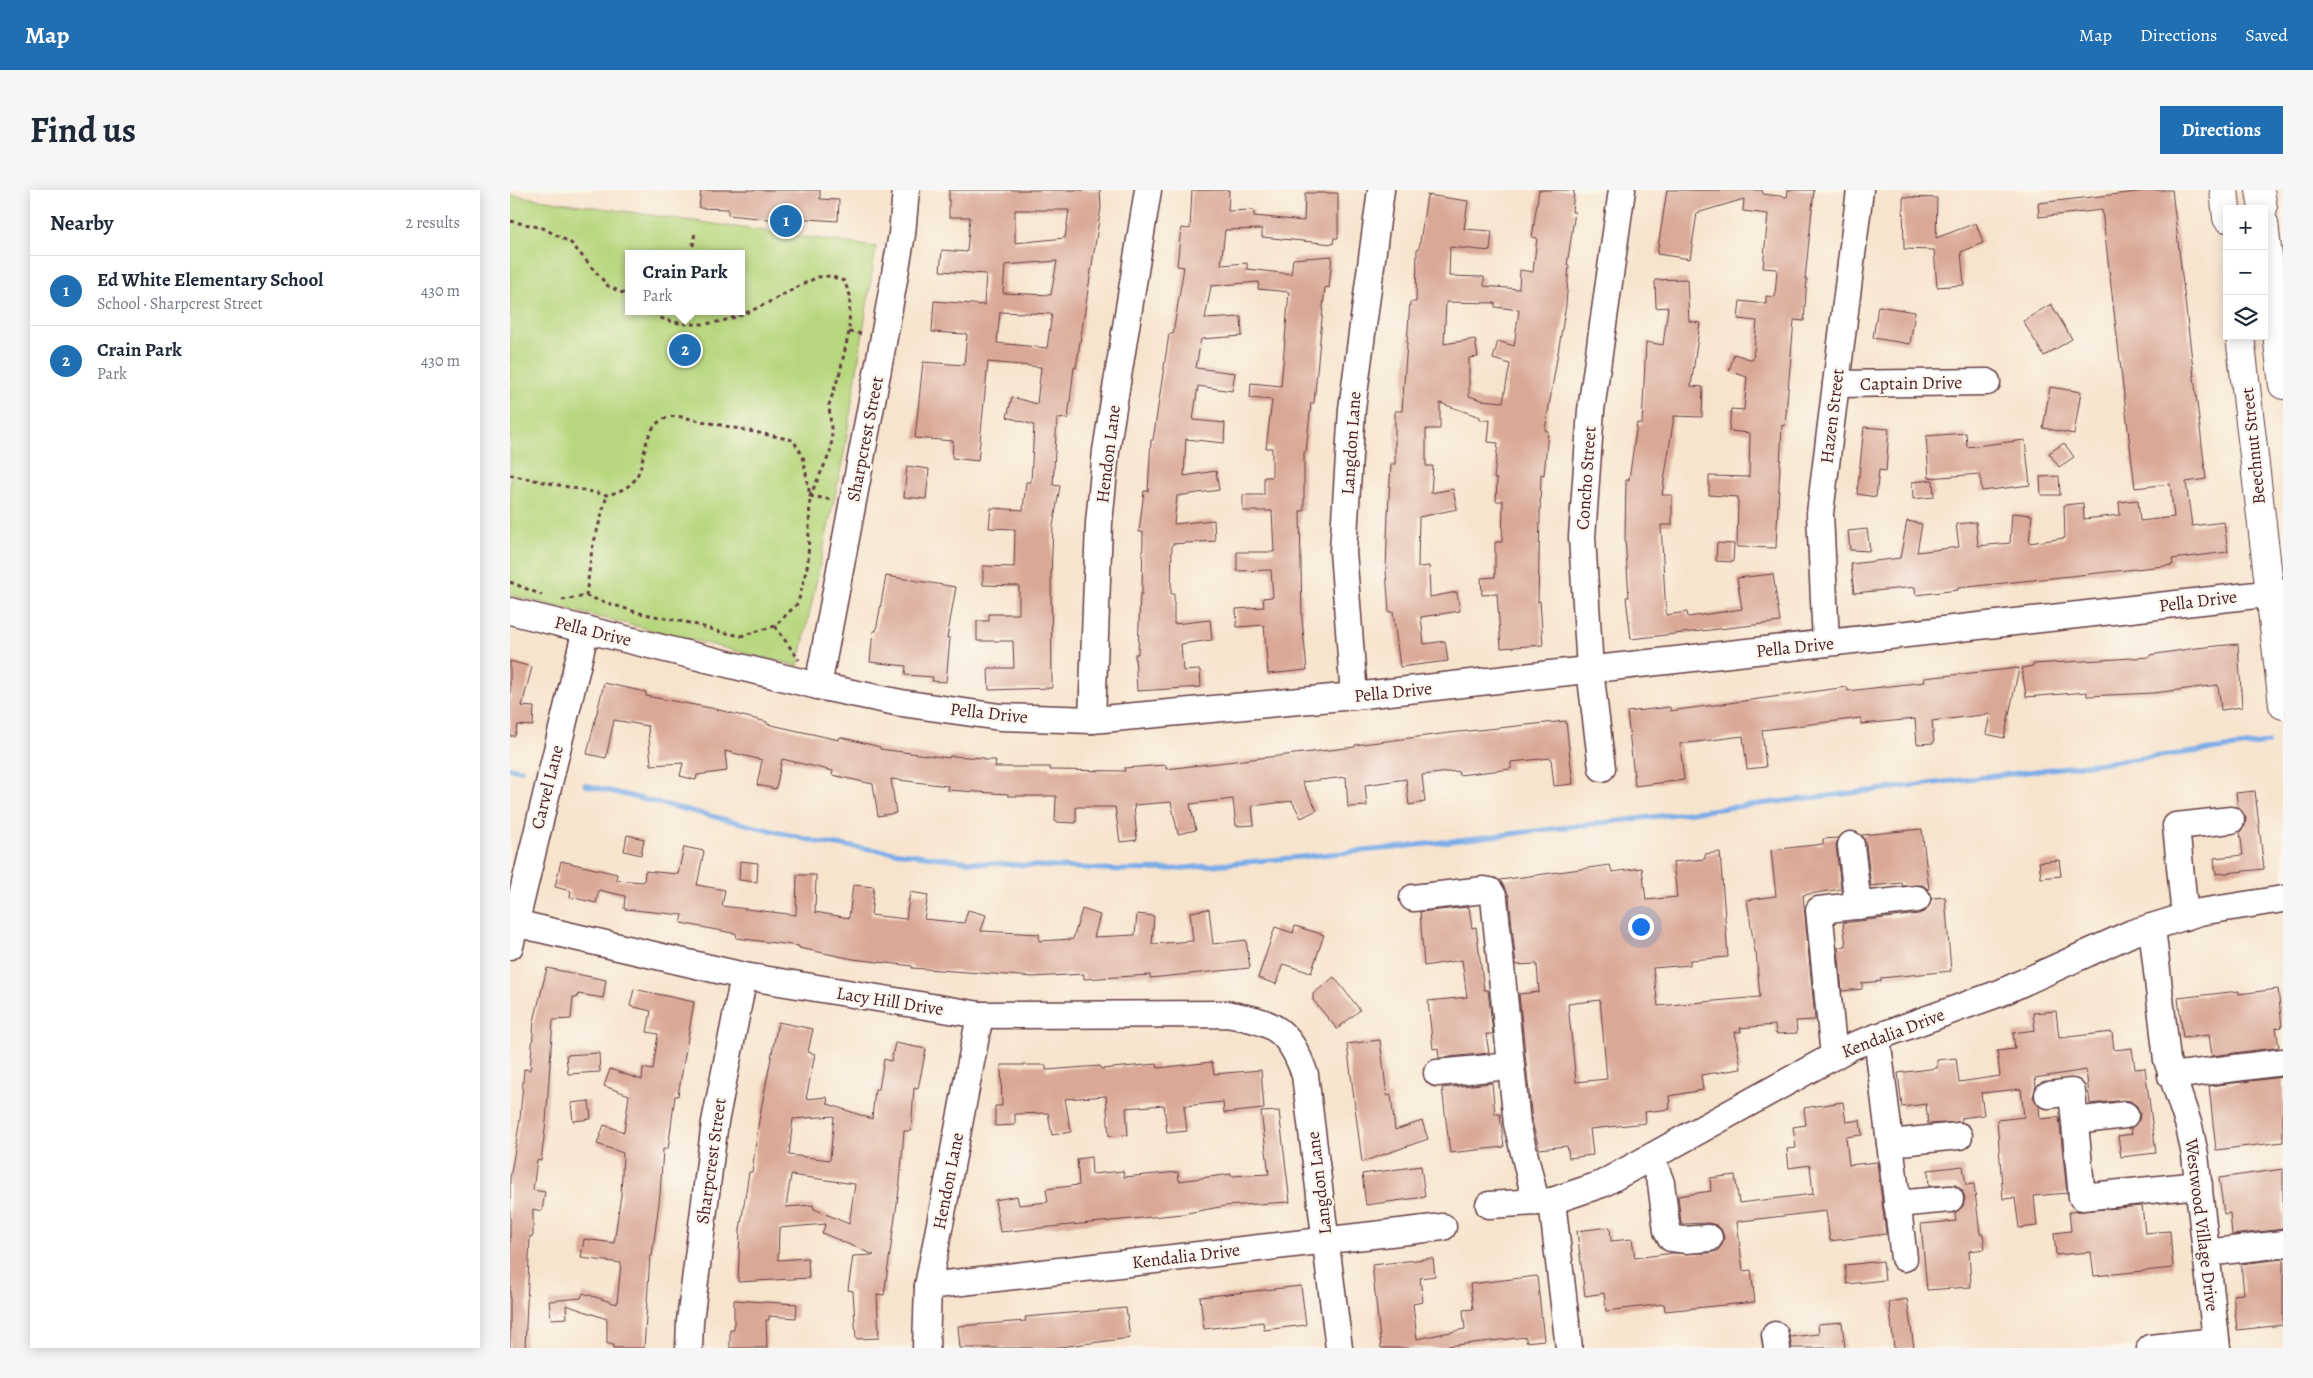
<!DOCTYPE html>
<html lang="en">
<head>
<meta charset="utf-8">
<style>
  body { margin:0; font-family:Alegreya,serif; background:#f6f6f7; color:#1f2937 }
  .controls { position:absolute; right:15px; top:15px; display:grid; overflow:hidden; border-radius:0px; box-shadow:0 2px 12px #0003 }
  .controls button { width:45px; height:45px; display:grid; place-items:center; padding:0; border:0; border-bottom:1px solid #e0e1e3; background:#fff; color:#1f2937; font:25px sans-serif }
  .you { position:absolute; left:1130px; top:736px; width:18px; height:18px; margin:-12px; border:4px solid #fff; border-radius:50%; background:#1a73e8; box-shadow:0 0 0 8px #1a73e833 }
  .badge { display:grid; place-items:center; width:32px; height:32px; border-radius:50%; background:#1f6fb2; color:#fff; font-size:16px; font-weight:700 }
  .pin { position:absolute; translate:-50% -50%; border:2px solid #fff; box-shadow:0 1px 5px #0006 }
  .popup { position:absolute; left:115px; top:60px; width:120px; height:65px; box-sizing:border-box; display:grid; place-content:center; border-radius:0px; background:#fff; filter:drop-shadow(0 1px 4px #0005); font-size:16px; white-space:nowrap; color:#747a83 }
  .popup b { font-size:19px; color:#1f2937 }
  .popup::after { content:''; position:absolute; left:50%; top:100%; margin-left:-10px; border:10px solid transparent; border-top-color:#fff }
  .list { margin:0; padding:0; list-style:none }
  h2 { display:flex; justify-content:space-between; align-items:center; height:65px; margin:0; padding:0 20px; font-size:21px }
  h2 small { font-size:16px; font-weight:400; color:#747a83 }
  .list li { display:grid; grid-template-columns:32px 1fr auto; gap:15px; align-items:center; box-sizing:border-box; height:70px; padding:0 20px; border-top:1px solid #e0e1e3 }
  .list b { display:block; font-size:19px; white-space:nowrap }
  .list p { margin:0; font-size:16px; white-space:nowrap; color:#747a83 }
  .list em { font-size:16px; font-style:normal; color:#747a83 }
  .icon { flex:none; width:28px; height:28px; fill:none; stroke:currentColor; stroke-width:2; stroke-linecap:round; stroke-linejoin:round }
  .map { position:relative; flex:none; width:1773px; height:1158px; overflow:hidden; border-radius:0px }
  header { display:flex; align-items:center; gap:30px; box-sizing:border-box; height:70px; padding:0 25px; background:#1f6fb2; color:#fff }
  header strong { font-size:24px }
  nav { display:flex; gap:28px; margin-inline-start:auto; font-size:18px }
  .intro { display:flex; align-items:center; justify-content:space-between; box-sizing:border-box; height:120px; padding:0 30px }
  h1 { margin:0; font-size:35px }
  .button { padding:12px 22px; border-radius:0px; background:#1f6fb2; color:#fff; font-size:18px; font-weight:700 }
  main { display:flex; gap:30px; padding:0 30px }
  aside { flex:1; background:#fff; border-radius:0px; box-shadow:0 2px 12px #0003 }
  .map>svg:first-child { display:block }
</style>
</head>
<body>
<header>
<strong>Map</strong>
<nav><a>Map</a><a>Directions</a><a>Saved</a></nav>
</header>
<div class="intro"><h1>Find us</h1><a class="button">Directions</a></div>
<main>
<aside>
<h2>Nearby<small>2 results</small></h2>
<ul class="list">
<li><span class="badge">1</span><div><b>Ed White Elementary School</b><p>School · Sharpcrest Street</p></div><em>430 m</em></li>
<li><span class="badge">2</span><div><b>Crain Park</b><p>Park</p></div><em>430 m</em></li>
</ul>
</aside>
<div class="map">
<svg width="1773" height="1158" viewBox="0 0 1773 1158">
  <rect width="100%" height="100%" fill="#fbf7ec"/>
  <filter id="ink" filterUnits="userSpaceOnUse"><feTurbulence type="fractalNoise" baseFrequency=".02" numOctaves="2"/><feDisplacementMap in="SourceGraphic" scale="10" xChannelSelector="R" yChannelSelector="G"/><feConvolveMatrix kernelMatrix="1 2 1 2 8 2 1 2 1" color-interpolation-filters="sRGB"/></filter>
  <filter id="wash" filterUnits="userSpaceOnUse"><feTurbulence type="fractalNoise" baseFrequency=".0096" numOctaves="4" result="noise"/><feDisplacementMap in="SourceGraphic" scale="20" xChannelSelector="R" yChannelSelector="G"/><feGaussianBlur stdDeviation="1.12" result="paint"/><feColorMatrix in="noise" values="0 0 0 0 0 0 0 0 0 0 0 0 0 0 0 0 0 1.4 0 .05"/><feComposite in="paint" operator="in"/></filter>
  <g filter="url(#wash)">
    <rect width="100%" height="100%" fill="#f7e4cd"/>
    <path fill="#b7d77e" stroke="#807b54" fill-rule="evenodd" d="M0 5 366 57 334 264 288 476 0 405ZM119 64H231V121H119Z"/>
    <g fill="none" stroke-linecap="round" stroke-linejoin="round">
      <g stroke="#7cace7" stroke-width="5">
        <path d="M0 578 11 580"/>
        <path d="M75 595 312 653 470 673 610 680 664 679 883 658 1758 553"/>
      </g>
    </g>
    <g id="blocks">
      <g fill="#daa897" fill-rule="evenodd">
        <path d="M191 0H310V9L329 10 328 31 268 27V30L218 25V19L189 18Z"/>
        <path d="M439 0H590L591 17 566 178 564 177 558 229 547 228 543 295 550 296 543 336 541 387 542 498 479 500 478 478H504L503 451H467V431H479V424H509V396L473 395V376L504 377 505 339 479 338 481 318 513 320 516 292H521L524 235 497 227 502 207 527 214 531 177 478 172 468 271 442 268 443 251 405 248 413 172 454 175 457 144 422 142 424 111 474 115 476 84 430 81 432 60 457 62 460 27H439ZM505 20H559L555 48 505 53ZM547 71 541 105 493 103 495 75ZM490 122 542 124 537 158 487 153Z"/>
        <path d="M682 0H719L718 21 744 20V26L794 31 795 3H828V48H824L823 54 752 47V39L715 40 711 75 737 73V79L781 84 783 69 822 66 819 98 815 97 804 213H801L796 262H794V321H790L792 429 797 480 758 484 754 435 727 437 726 419 754 417 753 408 763 407 761 380 727 381V362H764L762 321H733V305H754V287H762V258H756L762 210 740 208 741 193 771 196 779 102 748 99 749 92 701 96 695 129 731 127 732 146 691 149 686 178 725 183 722 201 688 196 683 230 715 233 714 253 676 249 674 286 706 281 709 300 667 306 664 334 704 330 705 351 662 354 661 404H664V434L700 430 702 450 671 454 673 481 690 480 691 497 627 501 625 464H628L630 404H632L633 342H629L634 301H638L641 250H643L659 144H663L674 77 667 76 671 38 680 39Z"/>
        <path d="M1029 0H1064L1062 22H1065L1057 75H1059L1056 115 1035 240 1038 241 1034 285 1031 284 1028 412 1030 411 1033 455 991 458 987 404 972 405 971 388 985 387V352H992L993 311H986L987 289 984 288 988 253 978 252 980 230H970V227L930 213V239H916V276H923L921 303 943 299 947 319 909 327 908 377 919 376 920 407 947 402 950 421 911 427 914 454 935 451 938 471 890 477 883 422H879L876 380 878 324 881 274H885V221H892L900 112H906L907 59H909L917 5 958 11 954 39 982 41 980 61 940 57 939 86 974 87V96L1009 99 1010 80 1023 82 1027 48 1022 47ZM936 112 985 113V117L1009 120 1004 156 988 151 983 169 1000 174 993 212 971 210 959 206V168L968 167 965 149 934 154Z"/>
        <path d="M1157 0H1252L1253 4 1277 7 1278 0H1304L1295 89H1297L1294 131 1284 130 1275 236 1272 235 1266 358 1227 357 1228 307 1199 305V286L1239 287 1240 243 1219 241 1221 219 1234 220 1237 187 1219 181 1224 164 1243 170 1247 131 1228 129 1230 111 1256 114V106L1265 107 1267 79 1253 78 1258 24 1233 21 1234 9 1187 23 1180 69 1147 64Z"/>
        <path d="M1645 0H1662L1696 289 1676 292 1682 336 1714 332 1718 362 1662 369 1663 375 1448 398V400L1406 405 1405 397 1344 403 1341 374 1390 368 1397 331 1412 334 1407 362 1449 357 1446 334 1466 332 1468 356 1500 353 1502 323 1522 325 1519 353 1555 348 1554 315 1573 313 1574 329 1610 325 1609 312 1628 310 1630 331 1664 327 1660 294 1625 298 1592 20 1529 27 1528 13Z"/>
        <path d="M1393 7 1427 8 1426 48 1466 33 1473 53 1451 62 1454 95 1427 97 1424 60 1394 59Z"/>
        <path d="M1177 89 1179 131 1190 133 1181 196 1193 197 1192 227 1164 226 1152 305H1162V335H1151L1156 425 1177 422 1178 427 1232 419 1227 388 1263 384 1270 432 1121 449 1116 407H1119L1115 349 1116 290H1119L1127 233 1132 234 1136 152 1153 155 1158 117 1146 118 1145 90Z"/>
        <path d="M1541 114 1562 149 1534 166 1513 131Z"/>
        <path d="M1368 116 1405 122 1400 154 1363 148Z"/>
        <path d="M1540 197 1571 202 1564 244 1533 238Z"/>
        <path d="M1354 237 1379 239 1376 281 1369 280 1366 307 1347 304Z"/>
        <path d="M1456 243 1457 257 1515 250 1520 295 1472 301 1470 284 1419 288 1416 246Z"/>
        <path d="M1554 253 1564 267 1549 277 1539 263Z"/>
        <path d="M397 276 419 279 416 309 394 307Z"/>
        <path d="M1549 286 1550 305H1531L1530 287Z"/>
        <path d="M1423 290 1424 307 1403 309 1402 292Z"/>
        <path d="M1357 339 1360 361 1340 360 1338 341Z"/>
        <path d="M1207 353 1224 354 1223 372 1206 371Z"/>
        <path d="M376 386 446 397 437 448H440L436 492 422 491 423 487 395 485 396 476 360 472 363 441H366Z"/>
        <path d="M1728 454 1732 517 1711 520 1708 495 1644 503 1577 506V502L1516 507 1512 478 1523 476V474L1640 467V465L1686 458Z"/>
        <path d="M0 471 22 477 12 516 24 517 23 536 8 535 5 546H0Z"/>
        <path d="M1509 478 1494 548 1476 544 1480 524 1422 531 1424 553 1407 554 1405 529 1351 534V528L1252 540 1256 577 1237 579 1233 546 1170 554 1174 590 1125 596 1117 522 1160 517V521L1337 497 1338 501 1415 492 1414 488Z"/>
        <path d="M94 493 136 502V506L201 518 257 532V534L329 550 330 547 370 557V559L439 568 440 566 474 568V570H486L485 577H540V580L615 581 614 578 656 575V579L845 557V555L939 543 1056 531 1063 594 1044 596 1041 568 1001 572V579L949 585 948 581 912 585 915 612 899 615 896 589 855 595 857 616 838 617 836 587 792 592 807 620 791 628 782 611 742 616 744 635 726 636 723 609 680 614 686 640 668 644 661 612 624 615 627 650 610 652 605 617H566V633L545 632 546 606H498V604L437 600 438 596 381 589 386 623 368 626 363 594 322 585 323 581 272 569 266 599 247 595 252 570 215 561 217 581 187 585 186 590 170 586 173 573 141 575 138 536 104 530 96 568 77 564Z"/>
        <path d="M1745 601 1754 679 1706 684 1704 668 1733 665 1730 642 1735 636 1736 628 1728 617 1726 603Z"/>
        <path d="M1412 639 1419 700 1413 695 1393 696 1392 693 1361 696 1356 653 1352 645Z"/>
        <path d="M117 645 134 649 131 665 114 661Z"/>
        <path d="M1328 648 1326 657 1331 699 1293 705 1305 830 1286 831 1287 843 1266 844 1265 835 1230 838 1231 842H1225L1231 879 1191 885 1193 900 1159 906 1160 919 1135 922 1136 933 1080 939 1083 965 1059 968 1057 956 1029 959 1022 931 1009 804 1029 802 1027 774 1006 775 999 706 990 690 1100 675 1102 682 1132 678 1136 710 1167 707 1163 672 1195 669V664L1210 662 1218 767 1180 770V775L1143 778 1148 816 1250 807 1246 762H1245L1237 710 1266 706 1261 660 1313 654V649ZM1090 810 1097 889 1066 892 1058 814Z"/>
        <path d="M174 657 194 661 187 695 215 700 212 716 286 725 287 685H306L305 722 339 728 343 695 364 697 361 725 396 729 400 702 418 705 414 729 454 733 458 720 476 725 471 741 529 744V751L563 749 572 719 590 725 584 747 625 745 627 724 644 726 642 754 683 751 680 722 699 719 703 754 736 750 740 778 640 788V785L574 789V784L524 787 402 778V776L343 769 289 758V756L226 748 227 744 171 733 173 725 114 719 115 706 89 700 86 713 60 707 61 701 45 697 51 671 107 684 106 690 134 692 135 681 168 684Z"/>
        <path d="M1549 670 1551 686 1531 688 1529 672Z"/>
        <path d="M230 671 248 673 247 692 229 690Z"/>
        <path d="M1435 707 1441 781 1371 788V791L1352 793V799L1332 801 1328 757 1336 756 1333 733 1409 724 1416 721 1422 708Z"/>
        <path d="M959 717 962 738 966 737 974 800H978L983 844H976L979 863 929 868 928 858 923 859 918 811 957 807 952 770 914 776 910 722Z"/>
        <path d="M785 736 814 745 801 783 773 774 766 794 748 788 765 737 783 743Z"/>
        <path d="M37 778 96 790 93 808 68 804 67 808 63 807 61 829 43 830 36 932 31 971 27 970 23 1000 35 1002 32 1021 23 1019V1046H20L15 1158H0V989L10 929 14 879 20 880 24 831Z"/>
        <path d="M824 787 850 820 827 839 803 810V804Z"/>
        <path d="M124 799 184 812 168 906H165L158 959H153L150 1005 142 1066H140L134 1158H103V1154H97V1129L56 1115 57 1128 41 1129 39 1111 71 1108 73 1103 107 1114 111 1073 71 1068 74 1049 104 1053 111 1005 113 963 87 954 94 935 114 942 119 905 94 896 100 879 132 890 133 878 143 880 148 844 137 842 141 821 120 816Z"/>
        <path d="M1768 799 1772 837 1766 838 1769 857 1702 866 1699 845 1673 848 1668 808 1729 801V804Z"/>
        <path d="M1546 821 1549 848 1602 842 1604 860 1622 858 1625 879 1635 878 1646 963 1611 967 1608 946 1622 944 1621 938 1629 930 1630 923 1627 916 1621 911 1614 910 1580 914 1576 880 1525 888 1526 896 1523 907 1529 916 1530 929 1549 927 1557 1003 1524 1006 1527 1036 1509 1038 1505 1008 1493 1009 1487 930 1514 927 1511 899 1471 903 1474 925 1451 928V932L1418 934 1416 914 1392 917 1388 883 1427 878V870L1446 868 1449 892 1490 886 1487 861 1505 859 1503 843 1525 840 1523 823Z"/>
        <path d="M268 832 303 839 298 862 305 864 296 909 317 907 318 914 362 929 365 899H369L374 869 381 871 385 853 416 859 408 899 404 898 401 941H394L390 992 374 1105 367 1104 369 1148 346 1149 343 1101 338 1100 343 1066 364 1065 312 1043 316 1034 269 1038 268 1070 298 1068 299 1088 228 1092 230 1040 239 982H242L249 930ZM324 926 320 970 279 965 283 929ZM281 985 345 994 339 1034 304 1019 303 1015 276 1017Z"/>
        <path d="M870 850 877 906 881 905 885 940 912 931 918 949 852 972 837 854Z"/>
        <path d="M89 863 90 882 58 884 56 865Z"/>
        <path d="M702 872 704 884 751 880 754 919 714 923 713 912 674 916 677 941 657 943 654 915 616 918 618 945 599 946 596 906 555 909 561 942 542 945 538 923 505 924V935L485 936V916H492L491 875H536V880L590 876 591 879 647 874 648 878Z"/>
        <path d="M1773 887V952L1706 960 1699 896Z"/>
        <path d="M982 893 985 924H990L994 957 940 963 932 898Z"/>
        <path d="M79 911 81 929 63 931 61 913Z"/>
        <path d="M1333 912 1336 932 1350 930 1352 945 1336 947 1339 975 1367 972 1376 1044 1320 1051 1316 1021 1231 1031 1227 1032 1233 1081 1241 1080 1245 1112 1155 1121 1154 1114 1096 1121 1094 1103 1075 1106 1067 1041 1100 1037 1101 1051 1122 1049 1125 1068 1163 1063H1200L1207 1061 1212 1055 1214 1047 1211 1039 1206 1035 1198 1033 1171 1034 1168 1006 1201 1001 1200 988 1225 985 1229 1013 1303 1004 1300 975 1279 978 1277 959 1286 958 1283 937 1296 935 1294 918Z"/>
        <path d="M769 921 780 1012 715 1016 672 1024 490 1042 485 1010 507 1006 509 1015 538 1012 536 999 569 995 567 969 581 967 582 984 613 981 614 987 668 982 669 991 721 984V986L759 984 751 922Z"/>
        <path d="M911 976 915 1007 856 1015 852 984Z"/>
        <path d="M1453 976 1456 995 1464 994 1470 1044H1473L1475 1059 1459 1061 1461 1097 1417 1100 1411 1034 1446 1031 1445 1023 1453 1016 1455 1008 1452 1000 1446 995 1419 996 1418 980Z"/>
        <path d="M1773 979V1039L1722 1045 1720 1023 1714 1024 1709 988Z"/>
        <path d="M1632 1016 1635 1043 1660 1041 1663 1078 1584 1086 1581 1062 1546 1065 1544 1043 1561 1041 1559 1022Z"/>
        <path d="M923 1068 925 1086 910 1088 913 1112 903 1114 907 1149 955 1139 953 1120 963 1119 960 1094 1027 1086 1034 1150 1016 1152V1147L937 1156V1158H871L862 1075Z"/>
        <path d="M1773 1069V1135L1727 1140 1723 1105 1734 1104 1731 1074Z"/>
        <path d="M1373 1071 1375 1090 1337 1094 1335 1075Z"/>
        <path d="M791 1096 796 1135 754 1140 753 1132 694 1139 690 1107Z"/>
        <path d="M1397 1109 1404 1158H1384L1379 1112Z"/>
        <path d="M224 1110 287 1114 286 1128 259 1126V1130H256L257 1158H220V1140H224Z"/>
        <path d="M616 1118 620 1148 542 1158H450L448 1136 516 1131 515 1127Z"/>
        <path d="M1332 1132 1335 1158H1282L1280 1147 1309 1144 1308 1134Z"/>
      </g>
    </g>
  </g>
  <g filter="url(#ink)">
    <use href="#blocks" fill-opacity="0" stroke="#643d43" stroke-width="1"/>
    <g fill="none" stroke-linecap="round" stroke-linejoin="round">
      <defs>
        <g id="minor">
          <path d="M1326 194 1477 192"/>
          <path d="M0 421 308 496 391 513 490 527 582 530 844 506 1773 402"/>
          <path d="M1316 453 1310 323 1350 0"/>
          <path d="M308 496 374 147 392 44 396 0"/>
          <path d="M844 506 833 361 842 219 871 0"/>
          <path d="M582 530 589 333 596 261 638 0"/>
          <path d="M1092 578 1080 480 1072 347 1081 220 1112 0"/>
          <path d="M1341 655 1348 716"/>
          <path d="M903 708 974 700 980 701 984 708 1007 934 1026 1012"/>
          <path d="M1675 727 1666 636 1721 630"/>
          <path d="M0 732 234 786 470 825 716 824C763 832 779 838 795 885L829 1158"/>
          <path d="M1642 737 1657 870 1679 936 1685 965 1707 1158"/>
          <path d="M0 756 76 439"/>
          <path d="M1367 847 1394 1068"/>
          <path d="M1324 866 1309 720 1407 709"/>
          <path d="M927 883 1001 876"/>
          <path d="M1661 886 1773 872"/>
          <path d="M1538 905 1562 902 1572 1007 1689 995"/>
          <path d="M1565 931 1615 925"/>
          <path d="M1380 953 1449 946"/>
          <path d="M1141 967 1151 993 1157 1041 1161 1048 1175 1050 1199 1048"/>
          <path d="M1042 1011 1059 1158"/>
          <path d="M1387 1014 1440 1009"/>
          <path d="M979 1015 1042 1011 1092 994 1342 856 1490 803 1622 743 1690 722 1773 709"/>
          <path d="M1696 1063 1773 1054"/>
          <path d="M418 1096 933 1037"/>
          <path d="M1265 1145 1267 1158"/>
          <path d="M179 1158 180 1131 205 932 234 786"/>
          <path d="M416 1158 418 1096 470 825"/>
          <path d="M1640 1158 1706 1151"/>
        </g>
        <g id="major">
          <path d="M1714 0 1717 28"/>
          <path d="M1750 0 1753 19"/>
          <path d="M1754 33 1773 195"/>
          <path d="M1730 146 1773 515"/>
        </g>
      </defs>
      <use href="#minor" stroke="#643d43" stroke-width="29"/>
      <use href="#major" stroke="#643d43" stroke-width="30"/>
      <g stroke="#643d43" stroke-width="3" stroke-dasharray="4 4" stroke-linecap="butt">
        <path d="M0 31 33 38 61 53 98 96 119 106"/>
        <path d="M182 64 185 41"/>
        <path d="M339 142 353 144"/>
        <path d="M0 285 97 305C106 303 115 299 122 293 140 275 127 228 167 226L283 250 293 266 300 306 323 310"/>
        <path d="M0 392 32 405"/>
        <path d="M76 406 82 359 97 305"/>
        <path d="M52 410 76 406 129 423 180 433 211 442 231 446 265 436 288 413 298 373 300 306 320 263 322 249 319 215 330 182 339 142 340 105 334 91 320 86 308 87C263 107 222 141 170 133 158 131 151 130 143 121"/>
        <path d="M265 436 289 470"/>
      </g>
      <use href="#minor" stroke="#fff" stroke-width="26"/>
      <use href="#major" stroke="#fff" stroke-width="28"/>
    </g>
  </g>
  <g text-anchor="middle" stroke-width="5" stroke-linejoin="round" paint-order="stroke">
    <g font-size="18" fill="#4a1f2b" stroke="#fbf7ec">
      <text transform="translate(1401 193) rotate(-1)" y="6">Captain Drive</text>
      <text transform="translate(1322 226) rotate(-83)" y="6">Hazen Street</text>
      <text transform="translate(355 249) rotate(-79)" y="6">Sharpcrest Street</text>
      <text transform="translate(841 253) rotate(-86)" y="6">Langdon Lane</text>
      <text transform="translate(1743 256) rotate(-96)" y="6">Beechnut Street</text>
      <text transform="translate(598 264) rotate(-83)" y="6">Hendon Lane</text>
      <text transform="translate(1076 288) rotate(-86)" y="6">Concho Street</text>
      <text transform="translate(1688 411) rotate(-7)" y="6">Pella Drive</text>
      <text transform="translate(83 441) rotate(14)" y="6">Pella Drive</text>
      <text transform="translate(1285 457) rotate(-6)" y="6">Pella Drive</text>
      <text transform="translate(883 502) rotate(-6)" y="6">Pella Drive</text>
      <text transform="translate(479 523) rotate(6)" y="6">Pella Drive</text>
      <text transform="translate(37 597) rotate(-76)" y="6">Carvel Lane</text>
      <text transform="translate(380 811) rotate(9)" y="6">Lacy Hill Drive</text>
      <text transform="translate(1383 843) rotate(-21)" y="6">Kendalia Drive</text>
      <text transform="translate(201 971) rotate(-82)" y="6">Sharpcrest Street</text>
      <text transform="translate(438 991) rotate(-79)" y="6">Hendon Lane</text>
      <text transform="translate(809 993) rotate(-97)" y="6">Langdon Lane</text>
      <text transform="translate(1692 1035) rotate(83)" y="6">Westwood Village Drive</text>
      <text transform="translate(676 1066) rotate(-7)" y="6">Kendalia Drive</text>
    </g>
  </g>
</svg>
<div class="controls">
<button>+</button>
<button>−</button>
<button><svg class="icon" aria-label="layers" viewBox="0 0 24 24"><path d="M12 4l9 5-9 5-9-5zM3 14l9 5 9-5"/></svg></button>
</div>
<div class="you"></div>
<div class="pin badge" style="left:276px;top:31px">1</div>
<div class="pin badge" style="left:175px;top:160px">2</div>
<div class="popup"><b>Crain Park</b>Park</div>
</div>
</main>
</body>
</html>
